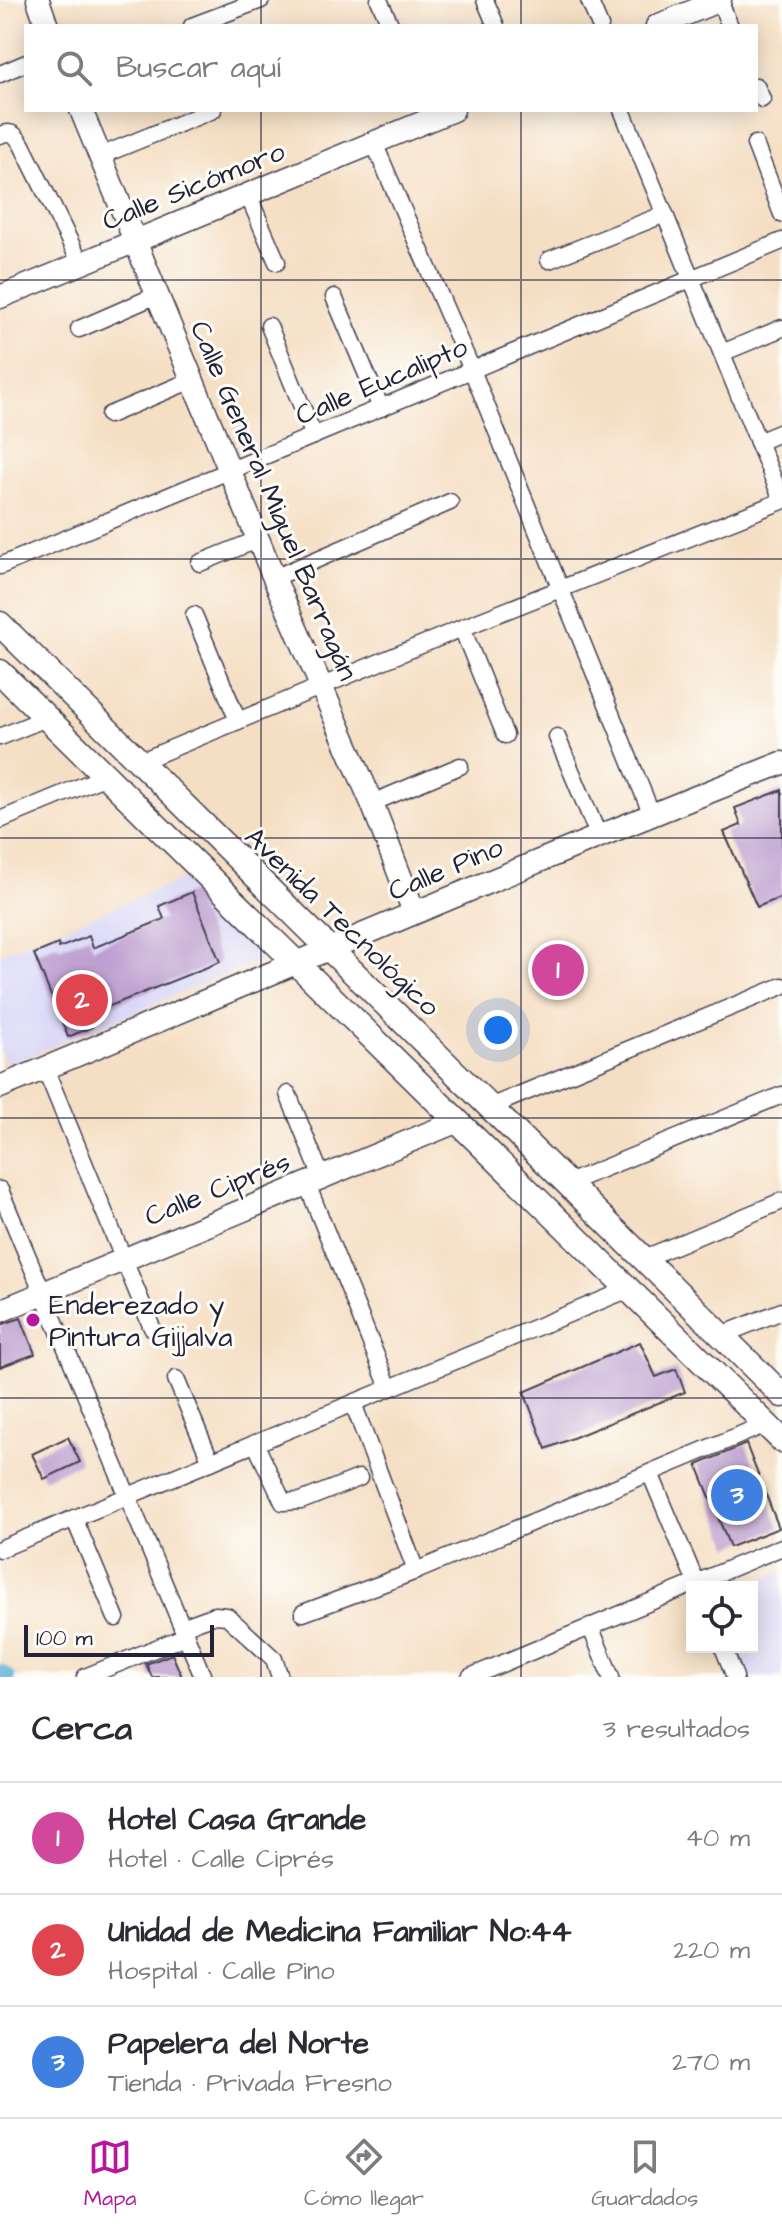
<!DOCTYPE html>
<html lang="es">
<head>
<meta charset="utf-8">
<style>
  body { margin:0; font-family:"Architects Daughter",sans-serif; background:#f7f7f7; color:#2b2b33 }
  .controls { position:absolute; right:24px; bottom:24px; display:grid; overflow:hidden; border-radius:0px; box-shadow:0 4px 20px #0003 }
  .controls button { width:72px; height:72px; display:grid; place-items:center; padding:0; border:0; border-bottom:2px solid #e1e1e2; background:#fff; color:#2b2b33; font:40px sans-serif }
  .scale { position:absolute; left:24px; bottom:20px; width:190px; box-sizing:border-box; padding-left:8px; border:4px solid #22223b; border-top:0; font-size:22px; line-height:28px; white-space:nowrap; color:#22223b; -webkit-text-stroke:6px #fdfcf7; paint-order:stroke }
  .you { position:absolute; left:498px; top:1030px; width:28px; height:28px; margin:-20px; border:6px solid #fff; border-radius:50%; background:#1a73e8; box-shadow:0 0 0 12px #1a73e833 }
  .badge { display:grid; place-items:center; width:52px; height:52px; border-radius:50%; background:#b5179e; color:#fff; font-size:26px; font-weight:700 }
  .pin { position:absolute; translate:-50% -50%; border:4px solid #fff; box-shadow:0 2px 8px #0006 }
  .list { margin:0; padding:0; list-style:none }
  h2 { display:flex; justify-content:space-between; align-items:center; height:104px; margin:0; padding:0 32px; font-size:34px }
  h2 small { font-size:26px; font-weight:400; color:#7c7c81 }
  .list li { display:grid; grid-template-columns:52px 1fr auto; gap:24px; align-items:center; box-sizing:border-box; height:112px; padding:0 32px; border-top:2px solid #e1e1e2 }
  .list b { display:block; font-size:30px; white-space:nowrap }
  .list p { margin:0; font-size:26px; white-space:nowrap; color:#7c7c81 }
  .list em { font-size:26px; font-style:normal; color:#7c7c81 }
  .icon { flex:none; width:44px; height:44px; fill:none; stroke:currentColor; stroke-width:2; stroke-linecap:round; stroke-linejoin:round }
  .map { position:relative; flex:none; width:782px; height:1677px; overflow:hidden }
  .search { position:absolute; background:#fff; box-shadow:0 4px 20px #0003; left:24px; right:24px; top:24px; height:88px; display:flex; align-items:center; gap:20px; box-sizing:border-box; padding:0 28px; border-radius:0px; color:#7c7c81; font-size:30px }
  .sheet { height:440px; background:#fff }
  nav { display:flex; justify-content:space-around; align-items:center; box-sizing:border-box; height:112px; border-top:2px solid #e1e1e2; background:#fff; font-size:22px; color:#7c7c81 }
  nav a { display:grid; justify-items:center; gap:4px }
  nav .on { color:#b5179e }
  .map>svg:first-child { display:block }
</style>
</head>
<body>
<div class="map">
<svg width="782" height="1677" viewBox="0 0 782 1677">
  <rect width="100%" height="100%" fill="#fdfcf7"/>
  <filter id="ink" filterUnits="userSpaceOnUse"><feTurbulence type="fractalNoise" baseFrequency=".0125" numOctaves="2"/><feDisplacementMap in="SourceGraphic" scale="16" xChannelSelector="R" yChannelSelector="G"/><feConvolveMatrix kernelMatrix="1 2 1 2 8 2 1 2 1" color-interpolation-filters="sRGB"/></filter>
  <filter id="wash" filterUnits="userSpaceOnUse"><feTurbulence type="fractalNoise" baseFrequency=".006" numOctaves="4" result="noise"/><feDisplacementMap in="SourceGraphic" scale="32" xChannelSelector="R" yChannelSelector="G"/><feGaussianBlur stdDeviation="1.8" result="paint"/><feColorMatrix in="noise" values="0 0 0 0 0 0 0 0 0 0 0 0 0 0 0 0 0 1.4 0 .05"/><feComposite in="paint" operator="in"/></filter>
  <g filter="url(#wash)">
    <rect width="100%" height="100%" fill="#f5dfc4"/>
    <g fill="#d9d7f8">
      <path d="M186 878 216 908 234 938 241 936 262 959 7 1065 0 1050V954Z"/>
      <path d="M782 1571V1677H748L735 1647H752V1587H744Z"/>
    </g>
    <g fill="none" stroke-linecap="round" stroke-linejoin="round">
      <path stroke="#5fb1da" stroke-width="14" d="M0 1671 8 1677"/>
    </g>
    <g id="blocks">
      <g fill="#b898cd">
        <path d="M782 790V897L757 907 724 832 741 825 735 808Z"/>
        <path d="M192 892 220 962 87 1015 92 1027 68 1037 34 954 58 944 59 948 89 936 93 948 164 919 159 906Z"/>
        <path d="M21 1318 35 1354 0 1367V1325Z"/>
        <path d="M640 1342 656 1377 676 1369 685 1392 546 1449 524 1392Z"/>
        <path d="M68 1437 80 1462 44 1479 32 1454Z"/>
        <path d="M746 1444 779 1528 730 1547 697 1465Z"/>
        <path d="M172 1654 182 1677H152L146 1664Z"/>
      </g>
    </g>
  </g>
  <g filter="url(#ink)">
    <use href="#blocks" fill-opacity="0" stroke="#423e50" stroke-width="2"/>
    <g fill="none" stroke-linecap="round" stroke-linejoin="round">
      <defs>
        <g id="street">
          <path d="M379 0 391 26"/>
          <path d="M485 0 496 26"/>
          <path d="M589 0 600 26"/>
          <path d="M719 0 730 26"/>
          <path d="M192 26 261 0"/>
          <path d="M0 74 26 63"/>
          <path d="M756 86 762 99"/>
          <path d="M622 110 782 500"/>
          <path d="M0 135C12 130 16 135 22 145L81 264"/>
          <path d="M374 143 472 370 652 815"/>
          <path d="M755 144 782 214"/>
          <path d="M100 156 213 110"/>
          <path d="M248 195 277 262"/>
          <path d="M549 260 665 214"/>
          <path d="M334 297 381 408"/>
          <path d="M269 326 314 436"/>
          <path d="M79 329 157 295"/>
          <path d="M722 353 782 328"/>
          <path d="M109 415 192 380"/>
          <path d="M758 442 782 432"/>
          <path d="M200 563 259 539"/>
          <path d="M0 566 782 241"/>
          <path d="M274 578 450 502"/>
          <path d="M194 615 238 721"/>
          <path d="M462 628 505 735"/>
          <path d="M0 737 46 718"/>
          <path d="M557 737 599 837"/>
          <path d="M139 762 462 628 782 501"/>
          <path d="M372 803 460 766"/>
          <path d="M0 820 106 776"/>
          <path d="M45 1068 152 1328"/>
          <path d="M288 1094 322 1178"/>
          <path d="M492 1106 782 986"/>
          <path d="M568 1183 782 1095"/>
          <path d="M307 1184 389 1388"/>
          <path d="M0 1190 203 1677"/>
          <path d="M645 1258 782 1201"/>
          <path d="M722 1335 782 1311"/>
          <path d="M176 1379 211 1462"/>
          <path d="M353 1403 416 1571"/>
          <path d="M255 1443 283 1502 301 1501 359 1478"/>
          <path d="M650 1473 698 1587"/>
          <path d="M74 1518 116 1618"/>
          <path d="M0 1549 629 1289"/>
          <path d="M303 1613 416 1571 766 1424"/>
          <path d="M590 1626 611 1677"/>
          <path d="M182 1627 215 1615 227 1616 274 1659 280 1677"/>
          <path d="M723 1647 735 1677"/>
          <path d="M85 1677 186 1636"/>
          <path d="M470 1677 782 1547"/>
        </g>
        <g id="secondary">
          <path d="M38 0 47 26"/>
          <path d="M657 26 720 0"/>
          <path d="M81 110 274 578 372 803 414 912"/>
          <path d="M0 297 453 110"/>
          <path d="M0 1087C261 979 519 866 782 763"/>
          <path d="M0 1311 458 1121"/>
        </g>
        <g id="primary">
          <path d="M0 624 782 1395"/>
          <path d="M0 672 782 1440"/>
        </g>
      </defs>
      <use href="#street" stroke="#423e50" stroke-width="19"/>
      <use href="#secondary" stroke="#423e50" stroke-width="25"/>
      <use href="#primary" stroke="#423e50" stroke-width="27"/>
      <use href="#street" stroke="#fff" stroke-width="16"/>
      <use href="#secondary" stroke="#fff" stroke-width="22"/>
      <use href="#primary" stroke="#fff" stroke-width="24"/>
    </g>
  </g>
  <path fill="none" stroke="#22223b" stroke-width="2" stroke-opacity="0.55" d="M261 0V26M521 0V26M261 110V1677M521 110V1677M0 280H782M0 559H782M0 838H782M0 1118H782M0 1398H782"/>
  <circle fill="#b5179e" stroke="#fdfcf7" stroke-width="3" cx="33" cy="1320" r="8"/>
  <g text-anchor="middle" stroke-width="6" stroke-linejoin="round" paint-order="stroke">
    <g font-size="28" fill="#22223b" stroke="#fdfcf7">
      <text transform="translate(193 185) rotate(-22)" y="10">Calle Sicómoro</text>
      <text transform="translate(381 380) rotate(-23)" y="10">Calle Eucalipto</text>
      <text transform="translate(275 500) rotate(67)" y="10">Calle General Miguel Barragán</text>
      <text transform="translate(445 868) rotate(-23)" y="10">Calle Pino</text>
      <text transform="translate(343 921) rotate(44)" y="10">Avenida Tecnológico</text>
      <text transform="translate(217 1188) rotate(-22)" y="10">Calle Ciprés</text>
    </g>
    <g font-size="28" fill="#22223b" stroke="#fdfcf7" text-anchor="start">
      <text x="49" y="1314">Enderezado y<tspan x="49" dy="32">Pintura Gijjalva</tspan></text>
    </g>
  </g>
</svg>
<div class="controls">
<button><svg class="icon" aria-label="locate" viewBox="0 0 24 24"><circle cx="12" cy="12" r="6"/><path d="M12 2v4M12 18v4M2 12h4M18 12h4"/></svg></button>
</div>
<div class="scale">100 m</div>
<div class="you"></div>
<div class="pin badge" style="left:558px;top:970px;background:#d1479c">1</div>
<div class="pin badge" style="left:82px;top:1000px;background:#e0444e">2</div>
<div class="pin badge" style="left:737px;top:1495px;background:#3f7fe0">3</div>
<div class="search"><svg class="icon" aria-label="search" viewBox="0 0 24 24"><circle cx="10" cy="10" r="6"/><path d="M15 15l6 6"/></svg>Buscar aquí</div>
</div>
<section class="sheet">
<h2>Cerca<small>3 resultados</small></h2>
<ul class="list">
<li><span class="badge" style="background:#d1479c">1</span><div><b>Hotel Casa Grande</b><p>Hotel · Calle Ciprés</p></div><em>40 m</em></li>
<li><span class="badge" style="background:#e0444e">2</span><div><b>Unidad de Medicina Familiar No:44</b><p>Hospital · Calle Pino</p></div><em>220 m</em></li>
<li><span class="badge" style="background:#3f7fe0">3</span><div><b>Papelera del Norte</b><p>Tienda · Privada Fresno</p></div><em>270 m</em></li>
</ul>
</section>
<nav>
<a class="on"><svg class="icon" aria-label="map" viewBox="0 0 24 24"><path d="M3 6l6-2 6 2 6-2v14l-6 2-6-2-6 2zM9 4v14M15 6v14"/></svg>Mapa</a>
<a><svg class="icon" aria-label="directions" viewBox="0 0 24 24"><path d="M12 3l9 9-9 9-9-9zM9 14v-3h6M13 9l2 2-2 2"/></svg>Cómo llegar</a>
<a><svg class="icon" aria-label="saved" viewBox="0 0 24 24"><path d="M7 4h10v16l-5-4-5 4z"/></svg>Guardados</a>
</nav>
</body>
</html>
